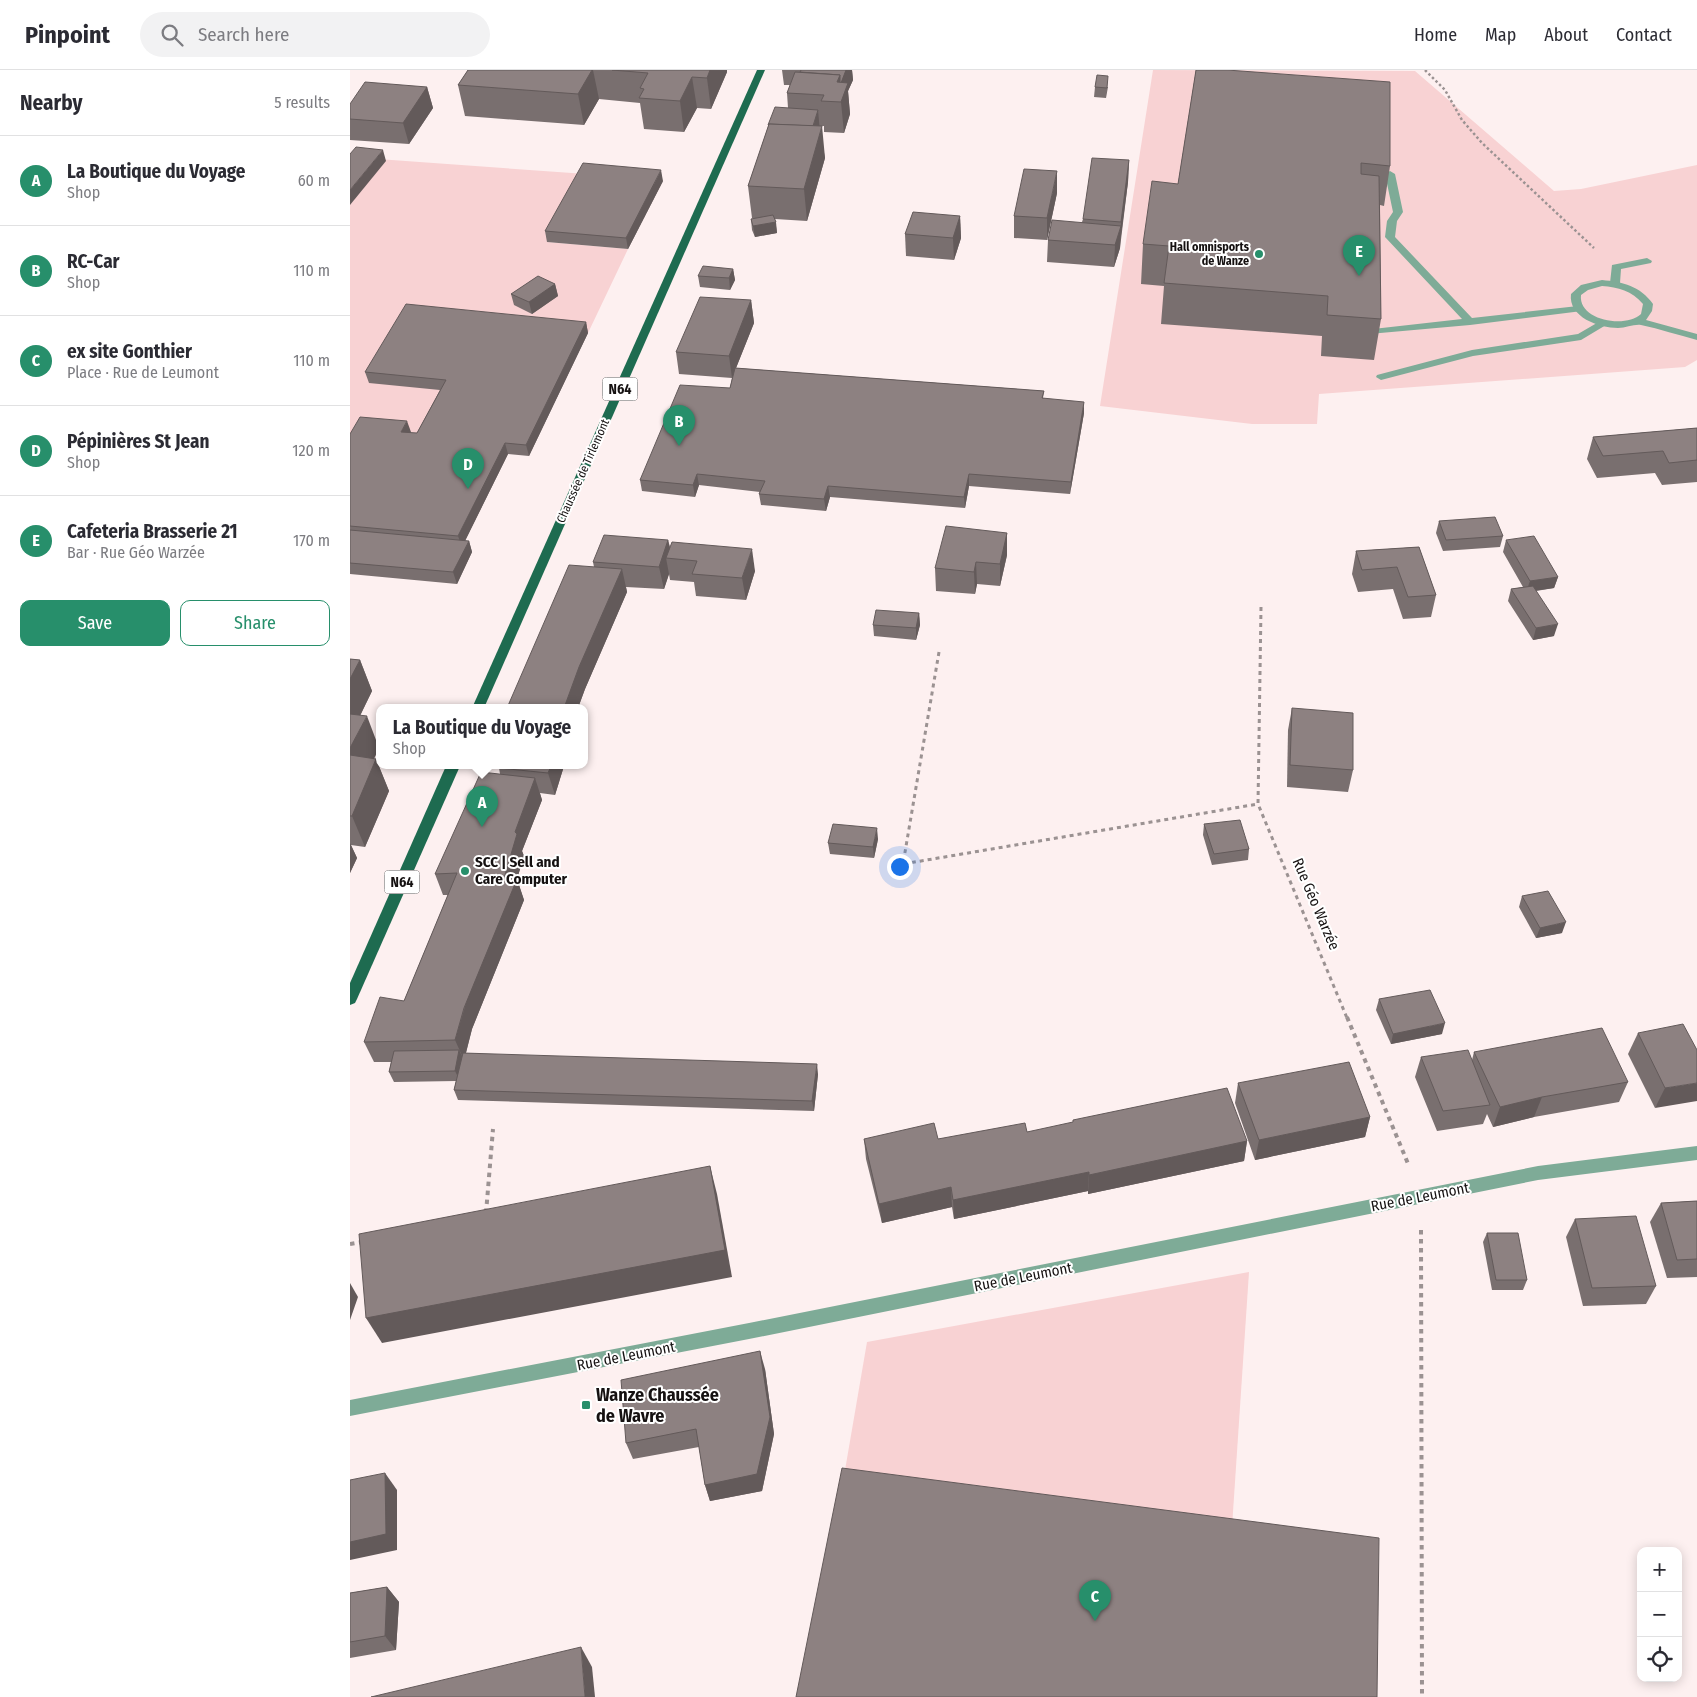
<!DOCTYPE html>
<html lang="en">
<head>
<meta charset="utf-8">
<style>
  body { margin:0; font-family:"Fira Sans Condensed",sans-serif; background:#f2f2f3; color:#2b2b33 }
  .controls { position:absolute; right:15px; bottom:15px; display:grid; overflow:hidden; border-radius:10px; box-shadow:0 2px 12px #0003 }
  .controls button { width:45px; height:45px; display:grid; place-items:center; padding:0; border:0; border-bottom:1px solid #e1e1e2; background:#fff; color:#2b2b33; font:25px sans-serif }
  .you { position:absolute; left:549px; top:796px; width:18px; height:18px; margin:-12px; border:4px solid #fff; border-radius:50%; background:#1a73e8; box-shadow:0 0 0 8px #1a73e833 }
  .badge { display:grid; place-items:center; width:32px; height:32px; border-radius:50%; background:#278f6b; color:#fff; font-size:16px; font-weight:700 }
  .pin { position:absolute; translate:-50% -41px; filter:drop-shadow(0 1px 2px #0008) }
  .pin::after { content:''; position:absolute; top:26px; width:18px; height:15px; background:inherit; clip-path:polygon(0 0,100% 0,50% 100%) }
  .popup { position:absolute; left:26px; top:634px; width:212px; height:65px; box-sizing:border-box; display:grid; place-content:center; border-radius:10px; background:#fff; filter:drop-shadow(0 1px 4px #0005); font-size:16px; white-space:nowrap; color:#7c7c81 }
  .popup b { font-size:19px; color:#2b2b33 }
  .popup::after { content:''; position:absolute; left:50%; top:100%; margin-left:-10px; border:10px solid transparent; border-top-color:#fff }
  .list { margin:0; padding:0; list-style:none }
  h2 { display:flex; justify-content:space-between; align-items:center; height:65px; margin:0; padding:0 20px; font-size:21px }
  h2 small { font-size:16px; font-weight:400; color:#7c7c81 }
  .list li { display:grid; grid-template-columns:32px 1fr auto; gap:15px; align-items:center; box-sizing:border-box; height:90px; padding:0 20px; border-top:1px solid #e1e1e2 }
  .list b { display:block; font-size:19px; white-space:nowrap }
  .list p { margin:0; font-size:16px; white-space:nowrap; color:#7c7c81 }
  .list em { font-size:16px; font-style:normal; color:#7c7c81 }
  .actions { display:flex; gap:10px; padding:15px 20px }
  .actions a { flex:1; padding:11px 0; border:1px solid #278f6b; border-radius:10px; text-align:center; font-size:18px; color:#278f6b }
  .actions .main { background:#278f6b; color:#fff }
  .icon { flex:none; width:28px; height:28px; fill:none; stroke:currentColor; stroke-width:2; stroke-linecap:round; stroke-linejoin:round }
  .map { position:relative; flex:none; width:1347px; height:1627px; overflow:hidden }
  header { display:flex; align-items:center; gap:30px; box-sizing:border-box; height:70px; padding:0 25px; background:#fff; border-bottom:1px solid #e1e1e2 }
  header strong { font-size:24px }
  nav { display:flex; gap:28px; margin-inline-start:auto; font-size:18px }
  .search { width:350px; height:45px; background:#f2f2f3; display:flex; align-items:center; gap:12px; box-sizing:border-box; padding:0 18px; border-radius:28px; color:#7c7c81; font-size:19px }
  main { display:flex }
  aside { flex:1; background:#fff }
  .map>svg:first-child { display:block }
</style>
</head>
<body>
<header>
<strong>Pinpoint</strong>
<div class="search"><svg class="icon" aria-label="search" viewBox="0 0 24 24"><circle cx="10" cy="10" r="6"/><path d="M15 15l6 6"/></svg>Search here</div>
<nav><a>Home</a><a>Map</a><a>About</a><a>Contact</a></nav>
</header>
<main>
<aside>
<h2>Nearby<small>5 results</small></h2>
<ul class="list">
<li><span class="badge">A</span><div><b>La Boutique du Voyage</b><p>Shop</p></div><em>60 m</em></li>
<li><span class="badge">B</span><div><b>RC-Car</b><p>Shop</p></div><em>110 m</em></li>
<li><span class="badge">C</span><div><b>ex site Gonthier</b><p>Place · Rue de Leumont</p></div><em>110 m</em></li>
<li><span class="badge">D</span><div><b>Pépinières St Jean</b><p>Shop</p></div><em>120 m</em></li>
<li><span class="badge">E</span><div><b>Cafeteria Brasserie 21</b><p>Bar · Rue Géo Warzée</p></div><em>170 m</em></li>
</ul>
<div class="actions"><a class="main">Save</a><a>Share</a></div>
</aside>
<div class="map">
<svg width="1347" height="1627" viewBox="0 0 1347 1627">
  <rect width="100%" height="100%" fill="#fdf0f0"/>
  <g fill="#f8d2d3">
    <path d="M803 0 1065 1 1204 121 1231 119 1347 95V290L1335 297 969 324 967 354H902L750 336Z"/>
    <path d="M0 87 236 104 197 172 278 179 238 263 59 245 99 321 70 375 54 374 61 362 0 382Z"/>
    <path d="M899 1202 882 1457 494 1406 517 1272Z"/>
  </g>
  <g fill="none" stroke-linecap="round" stroke-linejoin="round">
    <path stroke="#9b9292" stroke-width="2.5" stroke-dasharray="2.5 2.5" stroke-linecap="butt" d="M1075 0 1095 20 1112 50 1132 73 1244 178"/>
    <g stroke="#9b9292" stroke-width="3" stroke-dasharray="4 4" stroke-linecap="butt">
      <path d="M911 537 908 734 997 948"/>
      <path d="M589 582 553 794 908 734"/>
    </g>
    <g stroke="#9b9292" stroke-width="4" stroke-dasharray="4.5 4.5" stroke-linecap="butt">
      <path d="M997 947 1059 1096"/>
      <path d="M136 1143 143 1059"/>
      <path d="M1071 1160 1072 1627"/>
      <path d="M0 1174 12 1172"/>
    </g>
    <g fill="#7eab97" fill-rule="evenodd">
      <path d="M1040 101 1045 104 1053 142 1047 151 1045 167 1122 248 1228 236 1232 237 1233 239 1232 241 1120 255 1019 264 1018 262 1023 259 1112 249 1035 167 1037 151 1043 142 1035 104Z"/>
      <path d="M1297 188 1302 191 1301 193 1271 199 1270 213 1265 216 1261 215 1260 213 1262 195Z"/>
      <path d="M1252 250 1257 253 1256 255 1231 270 1123 286 1031 310 1026 307 1027 305 1122 280 1228 264Z"/>
    </g>
    <path fill="#7eab97" fill-rule="evenodd" d="M1252 210C1273 212 1290 216 1303 234L1302 241 1296 250 1347 264V270C1328 265 1310 259 1291 255 1284 254 1276 258 1268 258 1249 258 1218 247 1221 224L1231 215ZM1252 216C1268 217 1282 221 1293 234L1291 244C1275 259 1228 250 1231 225L1238 220Z"/>
    <path fill="#7eab97" fill-rule="evenodd" d="M1347 1076V1090L1188 1110 399 1269 0 1346V1330L399 1253 1188 1096Z"/>
    <g fill="#1e6b50" fill-rule="evenodd">
      <path d="M407 0H415L134 638H122Z"/>
      <path d="M96 696H110L7 929 5 933 0 935V913Z"/>
    </g>
  </g>
  <g fill="#796f6f">
    <path d="M118 0H377V2L361 39 347 38 334 62 294 59 290 33 249 29 234 55 115 46 108 15Z"/>
    <path d="M432 0H502L503 10 498 21 500 44 494 63 474 62V56H469L475 88 457 151 425 149 427 163 405 167 402 160 401 149 405 148H402L398 116 418 57V55L438 38 437 23 440 15H434Z"/>
    <path d="M846 0 1040 96 1034 136 1030 135 1031 249 1024 290 971 286 972 266 811 254 814 216 791 214 793 174 828 114Z"/>
    <path d="M77 17 83 38 59 74 0 70V34Z"/>
    <path d="M745 17H758L756 28 744 27Z"/>
    <path d="M779 90 778 112 770 178 764 197 697 192 698 170 732 152 733 149Z"/>
    <path d="M313 111 278 179 197 172 195 161Z"/>
    <path d="M707 123 697 170 664 168V146Z"/>
    <path d="M610 146 611 168 604 190 556 186 555 164Z"/>
    <path d="M383 199 385 210 380 220 350 217 348 206Z"/>
    <path d="M205 214 208 226 182 244 164 235 161 224Z"/>
    <path d="M401 230 404 253 386 298 694 321 693 328 734 343 720 424 619 416 615 438 480 427 476 441 411 435 409 424 410 422 349 415 345 427 292 421 290 410 380 318 382 308 329 304 326 282Z"/>
    <path d="M236 252 238 263 179 386 158 384 115 471H119L122 482 107 514 0 504V364L61 362 60 363H67L90 320 19 313 15 302Z"/>
    <path d="M1347 358V412L1312 415 1305 403 1247 408 1237 389 1243 367Z"/>
    <path d="M1089 451 1153 466 1150 477 1093 481 1086 463Z"/>
    <path d="M657 463V485L650 516 627 514 625 524 586 521 585 498Z"/>
    <path d="M318 470 320 477 405 501 396 530 346 526 344 512 320 510 319 504 314 519 276 517 277 522 235 619 228 638H157L244 497 243 492Z"/>
    <path d="M1156 470 1208 507 1204 518 1186 521 1204 566 1183 570 1158 531 1161 519 1173 517 1153 482Z"/>
    <path d="M1069 477 1086 525 1081 547 1053 549 1043 519 1008 522 1002 504 1006 481Z"/>
    <path d="M569 543 570 555 566 570 524 566 523 555Z"/>
    <path d="M0 589 10 590 22 621 10 646 29 678 24 689H26L39 721 15 777 1 775 7 788 0 803Z"/>
    <path d="M942 638 1003 700 998 722 937 717 938 660Z"/>
    <path d="M150 696H214L205 725 190 723 192 730 172 781 174 786 167 809 174 830 122 959 116 983 468 1004 464 1041 108 1030 104 1020 106 1011 44 1012 39 1002 41 992H24L14 972 54 931 98 825H93L85 804 150 704 149 698Z"/>
    <path d="M854 754 899 779 898 790 862 795 853 765Z"/>
    <path d="M528 769 524 788 480 784 478 773Z"/>
    <path d="M1172 826 1212 863 1186 868 1169 837Z"/>
    <path d="M1029 929 1092 964 1041 974 1026 940Z"/>
    <path d="M1288 963 1347 980 1305 1038 1278 984Z"/>
    <path d="M1124 982 1278 1012 1269 1032 1184 1047 1143 1057 1137 1044 1133 1054 1087 1061 1065 1007 1071 987 1122 990Z"/>
    <path d="M888 1013 1020 1047 1015 1067 905 1090 885 1033Z"/>
    <path d="M677 1062 897 1071 894 1091 738 1124V1121L604 1149 602 1137 532 1153 516 1089 514 1069H588Z"/>
    <path d="M1347 1131V1207L1317 1208 1300 1152 1311 1133Z"/>
    <path d="M1225 1149 1306 1216 1296 1234 1233 1236 1216 1167Z"/>
    <path d="M1137 1163 1177 1210 1173 1220H1142L1133 1172Z"/>
    <path d="M415 1299 424 1364 412 1421 360 1431 355 1415 349 1377 283 1389 276 1373Z"/>
    <path d="M37 1517 49 1532 46 1580 0 1588V1523Z"/>
  </g>
  <g fill="#635a5a">
    <path d="M242 0H243L249 29 234 55 228 24Z"/>
    <path d="M360 0H377V2L361 39 357 8Z"/>
    <path d="M496 0H502L503 10 498 21 500 44 494 63 491 32 487 12 490 5Z"/>
    <path d="M342 7 347 38 334 62 330 31Z"/>
    <path d="M77 17 83 38 59 74 53 53Z"/>
    <path d="M468 40 470 62 463 57Z"/>
    <path d="M472 56 475 88 457 151 454 119Z"/>
    <path d="M33 80 36 91 0 135V120Z"/>
    <path d="M779 90 778 112 770 173 771 152Z"/>
    <path d="M311 100 313 111 278 179 276 168Z"/>
    <path d="M707 101V123L697 170V148Z"/>
    <path d="M610 146 611 168 604 190 603 168Z"/>
    <path d="M426 152 427 163 405 167 403 156Z"/>
    <path d="M771 156 770 178 764 197 765 175Z"/>
    <path d="M383 199 385 210 380 220 379 208Z"/>
    <path d="M205 214 208 226 182 244 179 232Z"/>
    <path d="M401 230 404 253 382 308 379 286Z"/>
    <path d="M236 252 238 263 179 386 176 375Z"/>
    <path d="M734 332V343L720 424 721 412Z"/>
    <path d="M57 351 61 362 54 374 51 362Z"/>
    <path d="M155 373 158 384 112 477 108 466Z"/>
    <path d="M347 404 349 415 345 427 343 415Z"/>
    <path d="M619 404V416L615 438 614 427Z"/>
    <path d="M478 416 480 427 476 441 474 429Z"/>
    <path d="M657 463V485L650 516V494Z"/>
    <path d="M318 470 322 488H316L319 504 314 519 309 497Z"/>
    <path d="M119 471 122 482 107 514 103 502Z"/>
    <path d="M402 479 405 501 396 530 392 508Z"/>
    <path d="M626 492 627 514 625 524 624 502Z"/>
    <path d="M272 499 277 522 235 619 228 638H214L229 597Z"/>
    <path d="M1208 507 1204 518 1176 522 1180 511Z"/>
    <path d="M569 543 570 555 566 570V558Z"/>
    <path d="M1208 554 1204 566 1183 570 1186 558Z"/>
    <path d="M10 590 22 621 0 666V609Z"/>
    <path d="M17 646 29 678 10 716 0 693V678Z"/>
    <path d="M26 689 39 721 15 777 2 746Z"/>
    <path d="M201 696H214L205 725 198 703Z"/>
    <path d="M185 708 192 730 172 781 174 786 167 809 174 830 122 959 114 990 105 970 154 808 165 762Z"/>
    <path d="M527 758 528 769 524 788 523 777Z"/>
    <path d="M0 773 7 788 0 803Z"/>
    <path d="M1216 852 1212 863 1186 868 1190 858Z"/>
    <path d="M1095 953 1092 964 1041 974 1043 964Z"/>
    <path d="M109 980 114 990 110 1011 105 1001Z"/>
    <path d="M467 994 468 1004 464 1041 462 1031Z"/>
    <path d="M1347 1013V1031L1305 1038 1315 1018Z"/>
    <path d="M1192 1027 1184 1047 1143 1057 1150 1037Z"/>
    <path d="M1020 1047 1015 1067 905 1090 909 1070Z"/>
    <path d="M897 1071 894 1091 738 1124 739 1105Z"/>
    <path d="M360 1096 367 1124 382 1207 32 1273 16 1248Z"/>
    <path d="M739 1102 738 1121 604 1149 603 1130Z"/>
    <path d="M601 1117 602 1137 532 1153 529 1134Z"/>
    <path d="M0 1213 8 1227 0 1250Z"/>
    <path d="M410 1281 415 1299 424 1364 412 1421 360 1431 355 1415Z"/>
    <path d="M35 1403 47 1420V1480L0 1490V1472Z"/>
    <path d="M37 1517 49 1532 46 1580 35 1566Z"/>
    <path d="M231 1577 242 1597 245 1627H235Z"/>
  </g>
  <g fill="#8d8181" stroke="#635a5a">
    <path d="M118 0H242L228 24 108 15Z"/>
    <path d="M262 0H360L357 8 342 7 330 31 289 28 294 19 290 18 298 3Z"/>
    <path d="M451 0H496L491 13H490V5L450 2Z"/>
    <path d="M846 0H877L1040 12V96L1011 93V104L1029 106 1031 249 977 245 978 226 814 213 819 176 793 174 802 111 828 114Z"/>
    <path d="M445 2 490 5 487 12 498 13 491 32 471 31 474 25 437 23Z"/>
    <path d="M747 5 758 6 757 18 745 17Z"/>
    <path d="M15 12 77 17 53 53 0 49V34Z"/>
    <path d="M425 37 468 40 463 56 419 54 418 55Z"/>
    <path d="M419 54 472 56 454 119 398 116Z"/>
    <path d="M6 77 33 80 0 120V84Z"/>
    <path d="M742 88 779 90 771 152 733 149Z"/>
    <path d="M233 93 311 100 276 168 195 161Z"/>
    <path d="M674 99 707 101 697 148 664 146Z"/>
    <path d="M563 142 610 146 603 168 555 164Z"/>
    <path d="M423 145 426 152 403 156 401 149Z"/>
    <path d="M702 150 771 156 765 175 698 170Z"/>
    <path d="M353 196 383 199 379 208 348 206Z"/>
    <path d="M188 206 205 214 179 232 161 224Z"/>
    <path d="M350 227 401 230 379 286 326 282Z"/>
    <path d="M56 234 236 252 176 375 155 373 108 466 0 456V364L10 347 57 351 51 362 67 363 96 310 15 302Z"/>
    <path d="M385 298 694 321 692 328 734 332 721 412 619 404 614 427 478 416 474 429 409 424 415 411 347 404 343 415 290 410 330 315 380 318Z"/>
    <path d="M1347 358V390L1319 393 1313 381 1253 386 1243 367Z"/>
    <path d="M1145 447 1153 466 1096 470 1089 451Z"/>
    <path d="M596 456 657 463 650 494 626 492 624 502 585 498Z"/>
    <path d="M0 460 119 471 103 502 0 493Z"/>
    <path d="M254 465 318 470 309 497 243 492Z"/>
    <path d="M1184 466 1208 507 1180 511 1156 470Z"/>
    <path d="M322 472 402 479 392 508 342 504 347 491 316 488Z"/>
    <path d="M1069 477 1086 525 1058 527 1047 497 1012 500 1006 481Z"/>
    <path d="M219 495 272 499 229 597 214 638H157Z"/>
    <path d="M1183 516 1208 554 1186 558 1161 519Z"/>
    <path d="M526 540 569 543 566 558 523 555Z"/>
    <path d="M0 589 10 590 0 609Z"/>
    <path d="M942 638 1003 643V700L940 695Z"/>
    <path d="M0 644 17 646 0 678Z"/>
    <path d="M0 685 26 689 2 746H0Z"/>
    <path d="M150 696H201L198 703 149 698Z"/>
    <path d="M131 702 185 708 165 762 167 764 154 808 167 809 114 938 105 970 14 972 30 927 54 931 107 803 85 804Z"/>
    <path d="M890 750 899 779 864 784 854 754Z"/>
    <path d="M483 754 527 758 523 777 478 773Z"/>
    <path d="M1198 821 1216 852 1190 858 1172 826Z"/>
    <path d="M1080 920 1095 953 1043 964 1029 929Z"/>
    <path d="M1333 954 1347 980V1013L1315 1018 1288 963Z"/>
    <path d="M1252 958 1278 1012 1192 1027 1150 1037 1124 982Z"/>
    <path d="M109 980 105 1001 39 1002 44 981Z"/>
    <path d="M1118 980 1140 1035 1093 1041 1071 987Z"/>
    <path d="M113 983 467 994 462 1031 104 1020Z"/>
    <path d="M999 992 1020 1047 909 1070 888 1013Z"/>
    <path d="M877 1018 897 1071 739 1105V1102L603 1130 601 1117 529 1134 514 1069 584 1053 588 1069 675 1053 677 1062 723 1052V1050Z"/>
    <path d="M360 1096 375 1180 16 1248 9 1164Z"/>
    <path d="M1347 1131V1189L1327 1190 1311 1133Z"/>
    <path d="M1286 1146 1306 1216 1242 1218 1225 1149Z"/>
    <path d="M1137 1163H1168L1177 1210H1146Z"/>
    <path d="M410 1281 420 1347 407 1404 355 1415 346 1359 276 1373 271 1310Z"/>
    <path d="M492 1398 1029 1468 1027 1627H446Z"/>
    <path d="M35 1403 36 1464 0 1472V1410Z"/>
    <path d="M37 1517 35 1566 0 1572V1523Z"/>
    <path d="M231 1577 235 1627H21Z"/>
  </g>
  <g fill="#278f6b" stroke="#fff" stroke-width="2">
    <circle cx="909" cy="184" r="5"/>
    <circle cx="115" cy="801" r="5"/>
    <rect x="231" y="1330" width="10" height="10" rx="2.5"/>
  </g>
  <g text-anchor="middle" stroke-width="4" stroke-linejoin="round" paint-order="stroke">
    <g font-size="12" font-weight="bold" fill="#151111" stroke="#fff" text-anchor="end">
      <text x="899" y="181">Hall omnisports<tspan x="899" dy="14">de Wanze</tspan></text>
    </g>
    <g font-size="12" fill="#151111" stroke="#fff">
      <text transform="translate(233 401) rotate(-66)" y="4">Chaussée de Tirlemont</text>
    </g>
    <g fill="#fff" stroke="#5b5858" stroke-width="1">
      <rect x="252.5" y="307.5" width="35" height="23" rx="4"/>
      <rect x="34.5" y="800.5" width="35" height="23" rx="4"/>
    </g>
    <g font-size="14" font-weight="bold" fill="#151111">
      <text x="270" y="324">N64</text>
      <text x="52" y="817">N64</text>
    </g>
    <g font-size="15" font-weight="bold" fill="#151111" stroke="#fff" text-anchor="start">
      <text x="125" y="797">SCC | Sell and<tspan x="125" dy="17">Care Computer</tspan></text>
    </g>
    <g font-size="15" fill="#151111" stroke="#fff">
      <text transform="translate(966 834) rotate(67)" y="5">Rue Géo Warzée</text>
      <text transform="translate(1070 1127) rotate(-11)" y="5">Rue de Leumont</text>
      <text transform="translate(673 1207) rotate(-11)" y="5">Rue de Leumont</text>
      <text transform="translate(276 1286) rotate(-11)" y="5">Rue de Leumont</text>
    </g>
    <g font-size="18" font-weight="bold" fill="#151111" stroke="#fff" text-anchor="start">
      <text x="246" y="1331">Wanze Chaussée<tspan x="246" dy="21">de Wavre</tspan></text>
    </g>
  </g>
</svg>
<div class="controls">
<button>+</button>
<button>−</button>
<button><svg class="icon" aria-label="locate" viewBox="0 0 24 24"><circle cx="12" cy="12" r="6"/><path d="M12 2v4M12 18v4M2 12h4M18 12h4"/></svg></button>
</div>
<div class="you"></div>
<div class="pin badge" style="left:132px;top:757px">A</div>
<div class="popup"><b>La Boutique du Voyage</b>Shop</div>
<div class="pin badge" style="left:329px;top:376px">B</div>
<div class="pin badge" style="left:745px;top:1551px">C</div>
<div class="pin badge" style="left:118px;top:419px">D</div>
<div class="pin badge" style="left:1009px;top:206px">E</div>
</div>
</main>
</body>
</html>
